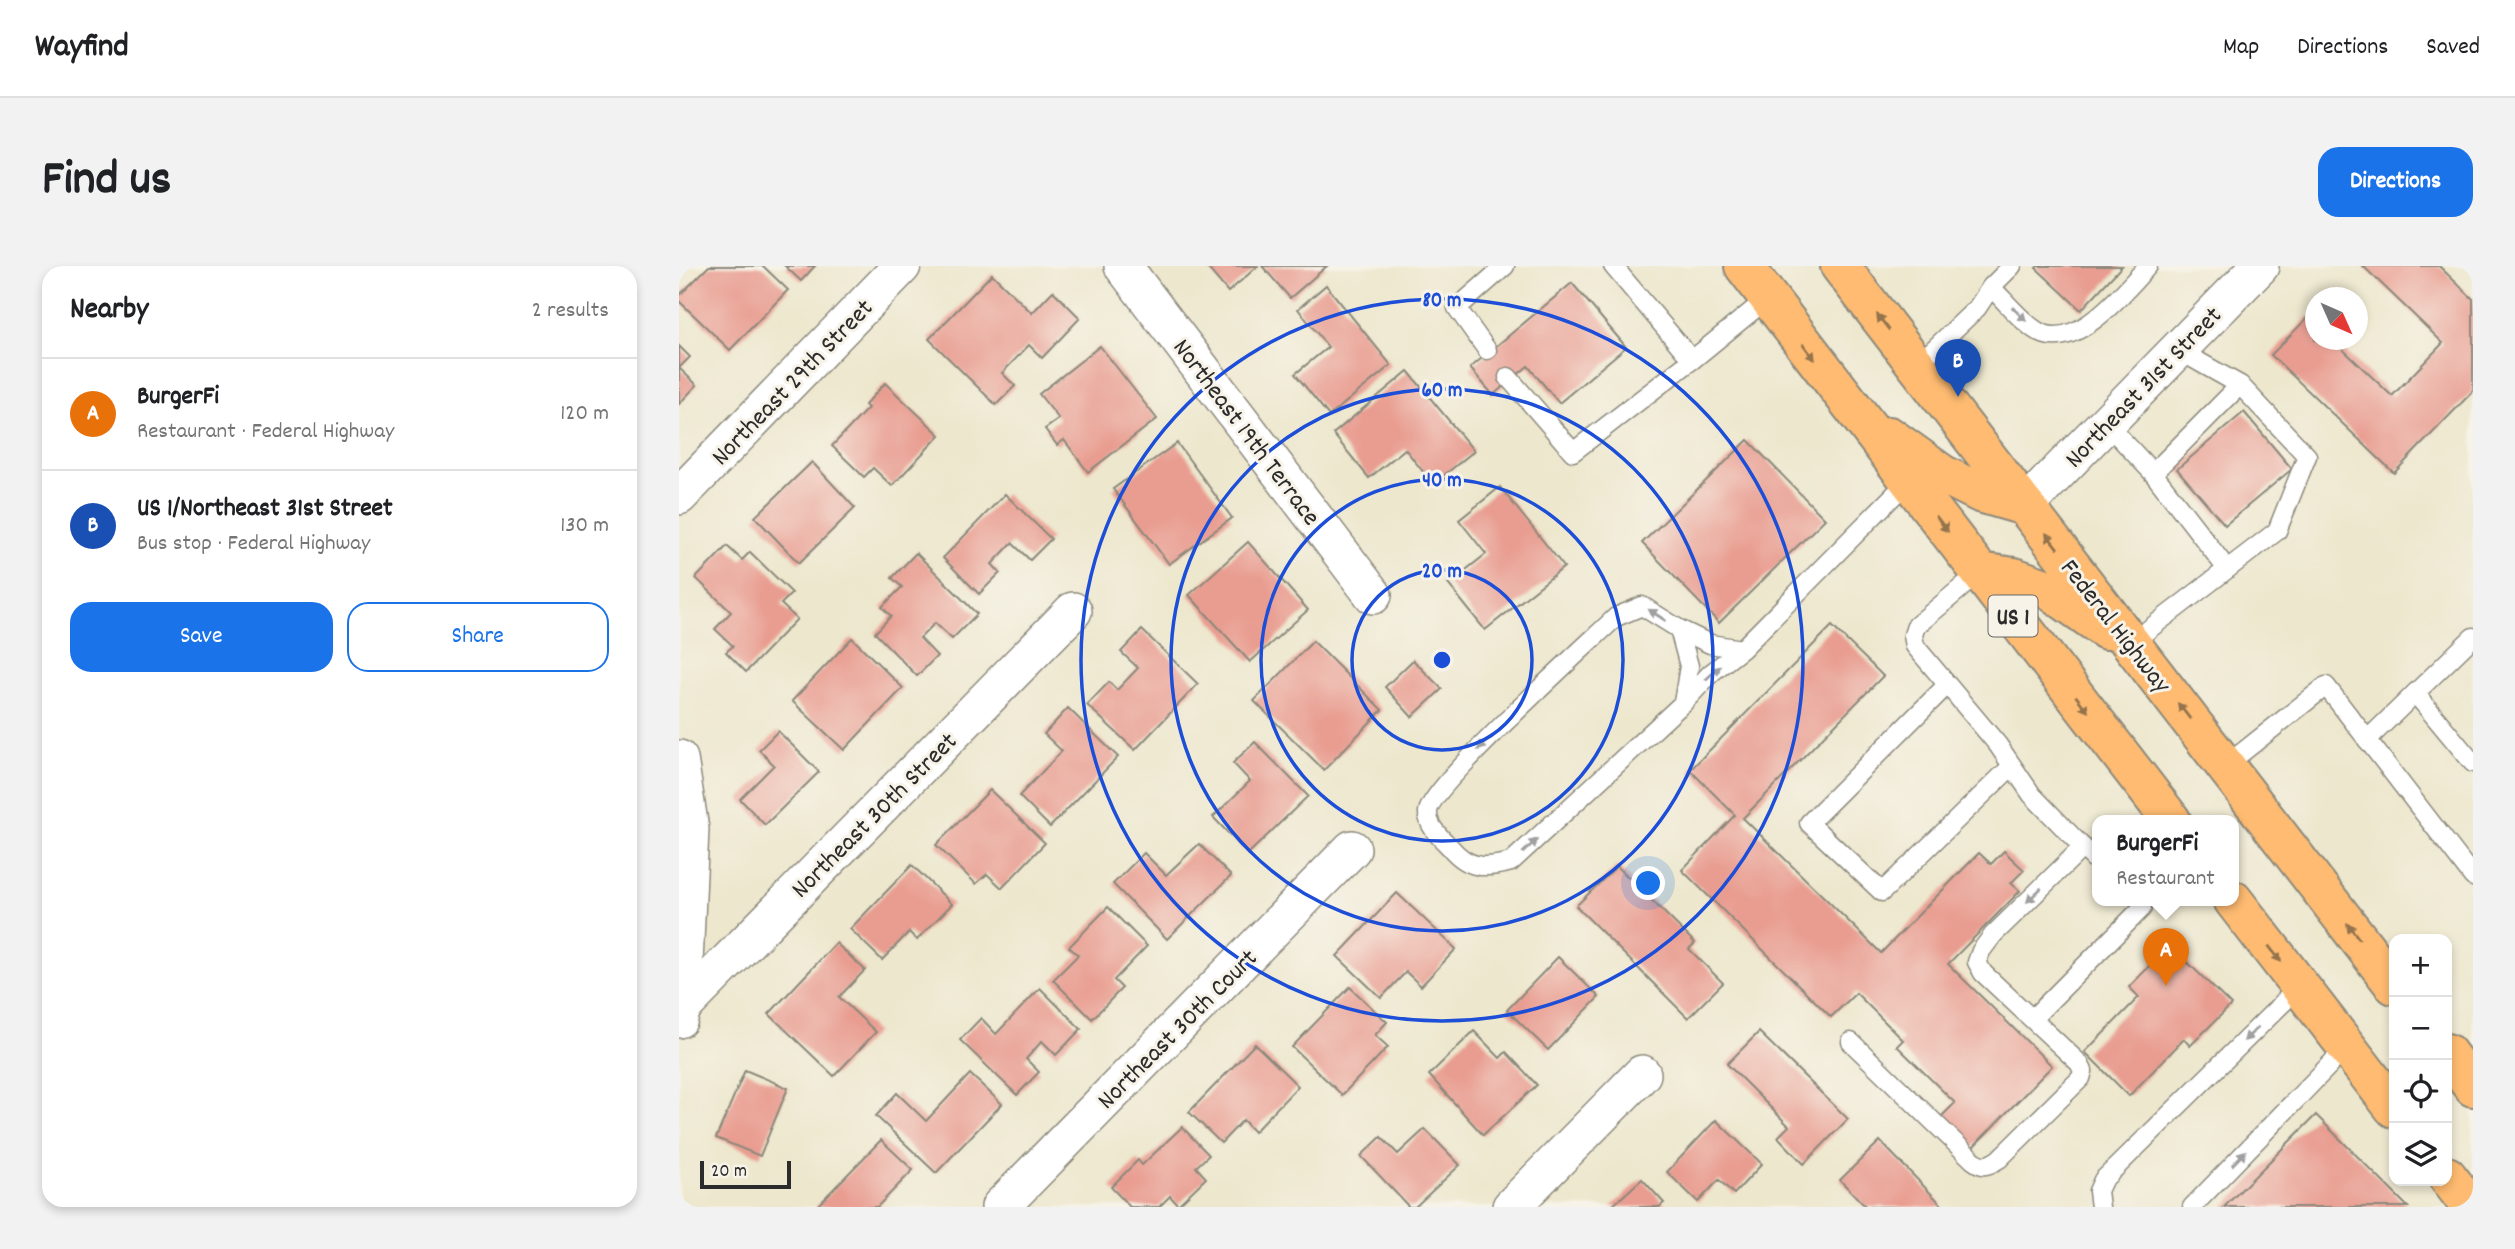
<!DOCTYPE html>
<html lang="en">
<head>
<meta charset="utf-8">
<style>
  body { margin:0; font-family:Dekko,sans-serif; background:#f2f2f2; color:#202124 }
  .controls { position:absolute; right:21px; bottom:21px; display:grid; overflow:hidden; border-radius:14px; box-shadow:0 4px 10px #0003 }
  .controls button { width:63px; height:63px; display:grid; place-items:center; padding:0; border:0; border-bottom:2px solid #e0e0e0; background:#fff; color:#202124; font:35px sans-serif }
  .compass { position:absolute; left:1626px; top:21px; width:63px; height:63px; border-radius:50%; background:#fff; box-shadow:0 4px 10px #0003; rotate:135deg }
  .scale { position:absolute; left:21px; bottom:18px; width:91px; box-sizing:border-box; padding-left:7px; border:4px solid #2b2b2b; border-top:0; font-size:19px; line-height:24px; white-space:nowrap; color:#2b2b2b; -webkit-text-stroke:5px #f7f3e8; paint-order:stroke }
  .you { position:absolute; left:970px; top:618px; width:24px; height:24px; margin:-18px; border:5px solid #fff; border-radius:50%; background:#1a73e8; box-shadow:0 0 0 10px #1a73e833 }
  .badge { display:grid; place-items:center; width:46px; height:46px; border-radius:50%; background:#1a73e8; color:#fff; font-size:23px; font-weight:700 }
  .pin { position:absolute; translate:-50% -58px; filter:drop-shadow(0 2px 4px #0008) }
  .pin::after { content:''; position:absolute; top:37px; width:24px; height:21px; background:inherit; clip-path:polygon(0 0,100% 0,50% 100%) }
  .popup { position:absolute; left:1413px; top:549px; width:147px; height:91px; box-sizing:border-box; display:grid; place-content:center; border-radius:14px; background:#fff; filter:drop-shadow(0 2px 5px #0005); font-size:23px; white-space:nowrap; color:#757577 }
  .popup b { font-size:26px; color:#202124 }
  .popup::after { content:''; position:absolute; left:50%; top:100%; margin-left:-14px; border:14px solid transparent; border-top-color:#fff }
  .list { margin:0; padding:0; list-style:none }
  h2 { display:flex; justify-content:space-between; align-items:center; height:91px; margin:0; padding:0 28px; font-size:30px }
  h2 small { font-size:23px; font-weight:400; color:#757577 }
  .list li { display:grid; grid-template-columns:46px 1fr auto; gap:21px; align-items:center; box-sizing:border-box; height:112px; padding:0 28px; border-top:2px solid #e0e0e0 }
  .list b { display:block; font-size:26px; white-space:nowrap }
  .list p { margin:0; font-size:23px; white-space:nowrap; color:#757577 }
  .list em { font-size:23px; font-style:normal; color:#757577 }
  .actions { display:flex; gap:14px; padding:21px 28px }
  .actions a { flex:1; padding:16px 0; border:2px solid #1a73e8; border-radius:21px; text-align:center; font-size:24px; color:#1a73e8 }
  .actions .main { background:#1a73e8; color:#fff }
  .icon { flex:none; width:38px; height:38px; fill:none; stroke:currentColor; stroke-width:2; stroke-linecap:round; stroke-linejoin:round }
  .map { position:relative; flex:none; width:1794px; height:941px; overflow:hidden; border-radius:21px }
  header { display:flex; align-items:center; gap:42px; box-sizing:border-box; height:98px; padding:0 35px; background:#fff; border-bottom:2px solid #e0e0e0 }
  header strong { font-size:33px }
  nav { display:flex; gap:38px; margin-inline-start:auto; font-size:24px }
  .intro { display:flex; align-items:center; justify-content:space-between; box-sizing:border-box; height:168px; padding:0 42px }
  h1 { margin:0; font-size:49px }
  .button { padding:18px 32px; border-radius:21px; background:#1a73e8; color:#fff; font-size:24px; font-weight:700 }
  main { display:flex; gap:42px; padding:0 42px }
  aside { flex:1; background:#fff; border-radius:21px; box-shadow:0 4px 10px #0003 }
  .map>svg:first-child { display:block }
</style>
</head>
<body>
<header>
<strong>Wayfind</strong>
<nav><a>Map</a><a>Directions</a><a>Saved</a></nav>
</header>
<div class="intro"><h1>Find us</h1><a class="button">Directions</a></div>
<main>
<aside>
<h2>Nearby<small>2 results</small></h2>
<ul class="list">
<li><span class="badge" style="background:#e8710a">A</span><div><b>BurgerFi</b><p>Restaurant · Federal Highway</p></div><em>120 m</em></li>
<li><span class="badge" style="background:#1a4fb4">B</span><div><b>US 1/Northeast 31st Street</b><p>Bus stop · Federal Highway</p></div><em>130 m</em></li>
</ul>
<div class="actions"><a class="main">Save</a><a>Share</a></div>
</aside>
<div class="map">
<svg width="1794" height="941" viewBox="0 0 1794 941">
  <rect width="100%" height="100%" fill="#f7f3e8"/>
  <filter id="ink" filterUnits="userSpaceOnUse"><feTurbulence type="fractalNoise" baseFrequency=".0143" numOctaves="2"/><feDisplacementMap in="SourceGraphic" scale="14" xChannelSelector="R" yChannelSelector="G"/><feConvolveMatrix kernelMatrix="1 2 1 2 8 2 1 2 1" color-interpolation-filters="sRGB"/></filter>
  <filter id="wash" filterUnits="userSpaceOnUse"><feTurbulence type="fractalNoise" baseFrequency=".00686" numOctaves="4" result="noise"/><feDisplacementMap in="SourceGraphic" scale="28" xChannelSelector="R" yChannelSelector="G"/><feGaussianBlur stdDeviation="1.57" result="paint"/><feColorMatrix in="noise" values="0 0 0 0 0 0 0 0 0 0 0 0 0 0 0 0 0 1.4 0 .05"/><feComposite in="paint" operator="in"/></filter>
  <g filter="url(#wash)">
    <rect width="100%" height="100%" fill="#ede7cd"/>
    <g id="blocks">
      <g fill="#e99d91">
        <path d="M30 0H84L109 24 51 84 0 35V30Z"/>
        <path d="M106 0H136L122 15Z"/>
        <path d="M527 0H579L549 26Z"/>
        <path d="M583 0H648L611 32Z"/>
        <path d="M1359 0H1443L1402 44 1357 2Z"/>
        <path d="M1684 0H1760L1794 33V125L1715 207 1592 89 1630 50 1636 57V74H1654L1713 130 1764 77Z"/>
        <path d="M313 8 353 47 374 25 401 52 363 92 350 79 323 107 336 120 317 139 250 73Z"/>
        <path d="M893 17 947 81 880 137 849 100 814 129 791 102Z"/>
        <path d="M647 19 712 99 650 150 616 108 649 81 619 43Z"/>
        <path d="M0 80 11 91 0 102 18 119 0 138Z"/>
        <path d="M421 80 478 153 409 206 385 174 378 179 366 163 380 153 360 128Z"/>
        <path d="M729 105 795 185 754 218 726 183 690 212 654 168Z"/>
        <path d="M206 117 261 169 213 220 194 202 185 211 153 180 189 142 186 139Z"/>
        <path d="M1565 146 1613 203 1546 259 1498 203Z"/>
        <path d="M1069 174 1146 253 1040 357 963 277Z"/>
        <path d="M498 177 553 252 490 298 434 223Z"/>
        <path d="M133 196 176 242 120 297 76 251Z"/>
        <path d="M821 221 885 301 806 364 769 318 807 288 780 254Z"/>
        <path d="M326 228 372 273 351 294 333 277 313 298 321 307 300 328 264 292Z"/>
        <path d="M569 276 629 344 571 396 510 329Z"/>
        <path d="M48 280 63 294 71 286 113 327 102 338 118 353 67 406 47 386 54 380 36 363 52 346 17 312Z"/>
        <path d="M237 287 298 348 273 373 256 357 241 372 258 390 238 410 196 367 212 350 203 341 223 321 213 312Z"/>
        <path d="M1153 360 1204 410 1064 552 1202 687 1300 587 1312 598 1325 585 1345 604 1332 617 1341 625 1269 698 1373 800 1293 882 1262 851 1276 837 1218 780 1224 774 1177 727 1152 751 1003 604 1056 549 1011 504Z"/>
        <path d="M463 364 519 418 456 484 408 439 430 416 438 424 459 402 442 386Z"/>
        <path d="M173 372 224 422 165 484 113 435Z"/>
        <path d="M634 375 703 444 645 504 575 435Z"/>
        <path d="M734 394 763 423 733 451 706 421Z"/>
        <path d="M389 442 439 491 371 561 340 530 383 485 365 468Z"/>
        <path d="M99 465 140 506 86 559 61 533 95 499 80 484Z"/>
        <path d="M576 476 629 530 569 588 534 551 571 515 554 497Z"/>
        <path d="M311 524 366 577 323 622 308 608 297 618 257 579Z"/>
        <path d="M520 578 552 610 488 673 434 618 465 587 487 609Z"/>
        <path d="M233 599 273 638 238 674 230 666 203 694 171 663Z"/>
        <path d="M938 600 1016 677 1010 683 1044 717 1009 752 897 640Z"/>
        <path d="M718 627 777 683 742 720 727 706 702 732 658 690Z"/>
        <path d="M429 641 468 680 435 714 443 722 413 753 374 714 399 689 390 681Z"/>
        <path d="M157 677 186 704 160 731 197 766 155 810 90 748Z"/>
        <path d="M1491 679 1552 739 1511 780 1505 773 1450 830 1406 786 1460 731 1450 721Z"/>
        <path d="M879 691 920 731 869 784 828 744Z"/>
        <path d="M671 721 708 756 696 769 709 781 663 829 613 781Z"/>
        <path d="M361 722 402 763 377 789 363 775 347 793 360 806 338 829 281 774 302 752 317 768Z"/>
        <path d="M795 765 821 792 827 786 858 819 804 869 750 809Z"/>
        <path d="M1080 766 1169 853 1125 898 1099 871 1110 860 1048 798Z"/>
        <path d="M576 778 619 820 575 866 564 854 542 877 510 846Z"/>
        <path d="M66 804 109 822 81 890 37 872Z"/>
        <path d="M291 808 323 838 257 907 197 850 218 827 247 855Z"/>
        <path d="M1637 849 1729 941H1545Z"/>
        <path d="M1037 854 1083 898 1055 928 1040 914 1019 936 988 906Z"/>
        <path d="M503 861 530 889 517 901 527 912 499 939 491 930 480 941H451L432 921 459 894 463 899Z"/>
        <path d="M746 863 781 899 736 941H730L682 890 702 871 719 888Z"/>
        <path d="M202 874 234 904 198 941H137Z"/>
        <path d="M1201 875 1263 939 1261 941H1187L1161 914Z"/>
        <path d="M963 913 985 937 980 941H932Z"/>
      </g>
    </g>
  </g>
  <g filter="url(#ink)">
    <use href="#blocks" fill-opacity="0" stroke="#8c897c" stroke-width="2"/>
    <g fill="none" stroke-linecap="round" stroke-linejoin="round">
      <defs>
        <g id="service">
          <path d="M934 0 1013 94"/>
          <path d="M1333 0 1312 21C1326 35 1339 52 1355 63 1394 92 1445 25 1469 0"/>
          <path d="M808 84 778 42 826 0"/>
          <path d="M1238 99 1298 42 1312 21"/>
          <path d="M829 111 894 186 1013 94 1089 32"/>
          <path d="M1427 157 1474 207 1548 303"/>
          <path d="M1474 207 1561 119"/>
          <path d="M1301 306 1237 360 1234 369 1236 380 1319 479 1353 529 1419 597"/>
          <path d="M1000 363 1010 400 1004 437"/>
          <path d="M1452 377 1598 265 1628 190 1561 119 1499 84"/>
          <path d="M1063 383 1031 378 1000 363 963 340 937 351C909 378 751 521 749 546 748 560 762 572 771 581 789 603 806 603 832 596L1004 437 1032 407 1063 383 1229 215"/>
          <path d="M1268 419 1130 557 1203 626 1333 500"/>
          <path d="M1736 427 1794 497"/>
          <path d="M1688 474 1794 371"/>
          <path d="M1546 500 1647 420 1794 611"/>
          <path d="M1354 752 1463 642"/>
          <path d="M1172 776 1294 894C1304 902 1309 900 1320 893L1402 812 1404 805 1400 797 1304 707 1298 696 1302 685 1314 669 1404 581"/>
          <path d="M1421 941 1419 925 1424 914 1621 720"/>
          <path d="M1513 941 1668 781"/>
        </g>
        <g id="minor">
          <path d="M444 0 694 329"/>
          <path d="M0 230 223 0"/>
          <path d="M1346 240 1581 0"/>
          <path d="M0 493 11 563 3 742"/>
          <path d="M0 753 3 742 394 345"/>
          <path d="M321 941 673 583"/>
          <path d="M832 941 963 808"/>
        </g>
        <g id="primary">
          <path d="M1065 0 1492 554"/>
          <path d="M1161 0 1715 719"/>
          <path d="M1210 170 1263 208 1301 227 1346 240"/>
          <path d="M1301 306 1335 311 1369 323 1427 364"/>
          <path d="M1554 634 1715 842"/>
          <path d="M1768 787 1794 821"/>
          <path d="M1768 910 1792 941"/>
        </g>
      </defs>
      <use href="#service" stroke="#8c897c" stroke-width="21"/>
      <use href="#minor" stroke="#8c897c" stroke-width="40"/>
      <use href="#primary" stroke="#8c897c" stroke-width="42"/>
      <use href="#service" stroke="#fff" stroke-width="18"/>
      <use href="#minor" stroke="#fff" stroke-width="37"/>
      <use href="#primary" stroke="#febb71" stroke-width="38"/>
    </g>
    <defs><path id="oneway-solid" d="M-6-.8H1V-3.2L6.5 0L1 3.2V.8H-6Z" transform="scale(1.75)"/></defs>
    <g fill="#a0a0a0">
      <use href="#oneway-solid" transform="translate(1340 48) rotate(45)"/>
      <use href="#oneway-solid" transform="translate(978 349) rotate(-147)"/>
      <use href="#oneway-solid" transform="translate(1034 407) rotate(-42)"/>
      <use href="#oneway-solid" transform="translate(806 477) rotate(136)"/>
      <use href="#oneway-solid" transform="translate(851 580) rotate(-43)"/>
      <use href="#oneway-solid" transform="translate(1355 629) rotate(136)"/>
      <use href="#oneway-solid" transform="translate(1572 768) rotate(135)"/>
      <use href="#oneway-solid" transform="translate(1560 892) rotate(-46)"/>
    </g>
    <g fill="#94734e">
      <use href="#oneway-solid" transform="translate(1204 56) rotate(-128)"/>
      <use href="#oneway-solid" transform="translate(1130 86) rotate(53)"/>
      <use href="#oneway-solid" transform="translate(1263 258) rotate(52)"/>
      <use href="#oneway-solid" transform="translate(1373 275) rotate(-128)"/>
      <use href="#oneway-solid" transform="translate(1403 438) rotate(52)"/>
      <use href="#oneway-solid" transform="translate(1505 445) rotate(-128)"/>
      <use href="#oneway-solid" transform="translate(1674 665) rotate(-128)"/>
      <use href="#oneway-solid" transform="translate(1596 688) rotate(52)"/>
    </g>
  </g>
  <g fill="none" stroke="#1d4ed8" stroke-width="3.5">
    <circle cx="763" cy="394" r="90"/>
    <circle cx="763" cy="394" r="181"/>
    <circle cx="763" cy="394" r="271"/>
    <circle cx="763" cy="394" r="361"/>
  </g>
  <g text-anchor="middle" stroke-width="6" stroke-linejoin="round" paint-order="stroke">
    <rect fill="#f7f3e8" stroke="#686764" stroke-width="2" x="1309.5" y="329.5" width="49" height="41" rx="5"/>
    <g font-size="24" font-weight="bold" fill="#2b2b2b">
      <text x="1334" y="358">US 1</text>
    </g>
    <g font-size="26" fill="#2b2b2b" stroke="#f7f3e8">
      <text transform="translate(112 115) rotate(-46)" y="9">Northeast 29th Street</text>
      <text transform="translate(1463 120) rotate(-46)" y="9">Northeast 31st Street</text>
      <text transform="translate(569 165) rotate(53)" y="9">Northeast 19th Terrace</text>
      <text transform="translate(1438 359) rotate(52)" y="9">Federal Highway</text>
      <text transform="translate(194 548) rotate(-45)" y="9">Northeast 30th Street</text>
      <text transform="translate(497 762) rotate(-45)" y="9">Northeast 30th Court</text>
    </g>
  </g>
  <circle cx="763" cy="394" r="10" fill="#1d4ed8" stroke="#f7f3e8" stroke-width="3.5"/>
  <g font-size="21" text-anchor="middle" font-weight="bold" fill="#1d4ed8" stroke="#f7f3e8" stroke-width="6" stroke-linejoin="round" paint-order="stroke">
    <text x="763" y="40">80 m</text>
    <text x="763" y="130">60 m</text>
    <text x="763" y="220">40 m</text>
    <text x="763" y="311">20 m</text>
  </g>
</svg>
<div class="controls">
<button>+</button>
<button>−</button>
<button><svg class="icon" aria-label="locate" viewBox="0 0 24 24"><circle cx="12" cy="12" r="6"/><path d="M12 2v4M12 18v4M2 12h4M18 12h4"/></svg></button>
<button><svg class="icon" aria-label="layers" viewBox="0 0 24 24"><path d="M12 4l9 5-9 5-9-5zM3 14l9 5 9-5"/></svg></button>
</div>
<svg class="compass" viewBox="-18 -18 36 36"><path d="M0-13l5 13h-10z" fill="#e53935"/><path d="M0 13l5-13h-10z" fill="#757577"/></svg>
<div class="scale">20 m</div>
<div class="you"></div>
<div class="pin badge" style="left:1487px;top:720px;background:#e8710a">A</div>
<div class="popup"><b>BurgerFi</b>Restaurant</div>
<div class="pin badge" style="left:1279px;top:131px;background:#1a4fb4">B</div>
</div>
</main>
</body>
</html>
